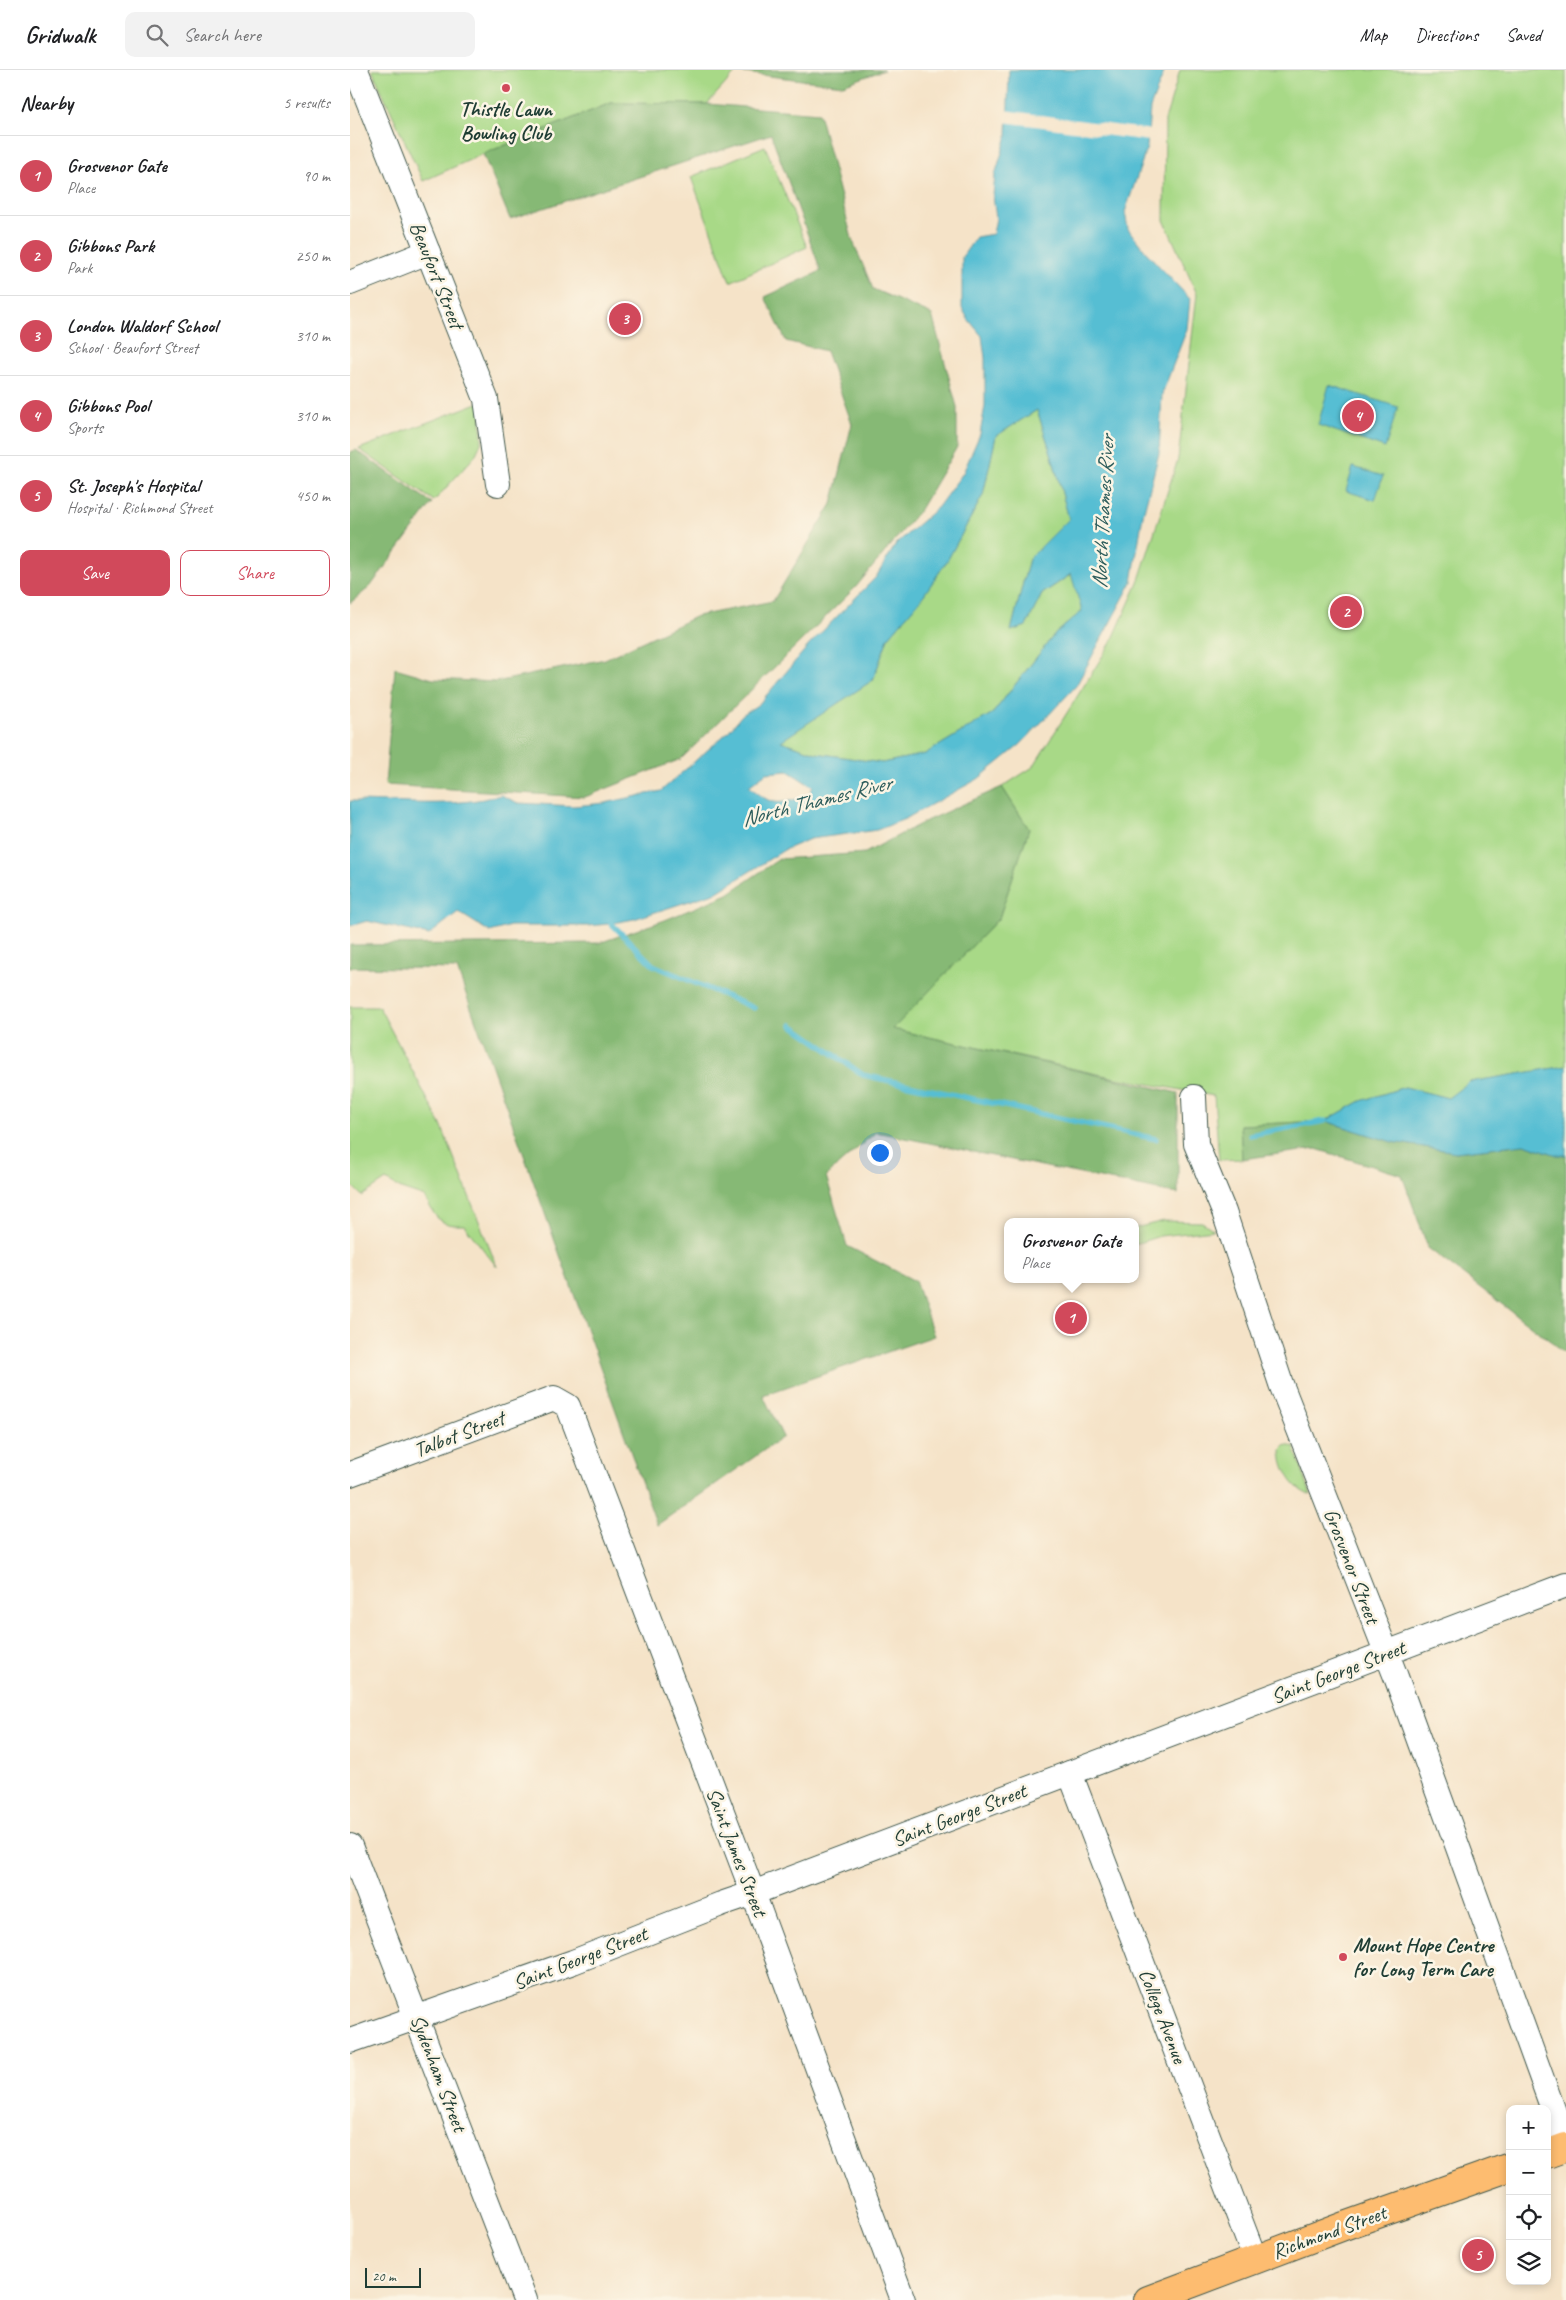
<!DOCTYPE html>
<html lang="en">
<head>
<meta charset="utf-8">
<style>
  body { margin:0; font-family:Caveat,sans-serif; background:#f2f2f2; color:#202124 }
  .controls { position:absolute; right:15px; bottom:15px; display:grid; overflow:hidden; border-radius:10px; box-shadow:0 2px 8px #0003 }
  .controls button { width:45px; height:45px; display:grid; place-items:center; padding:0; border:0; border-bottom:1px solid #e0e0e0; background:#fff; color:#202124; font:25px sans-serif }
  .scale { position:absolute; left:15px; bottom:12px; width:56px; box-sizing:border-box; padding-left:5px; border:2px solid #1f3d34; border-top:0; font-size:14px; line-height:18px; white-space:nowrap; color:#1f3d34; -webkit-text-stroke:4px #fcf5e5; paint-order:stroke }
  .you { position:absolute; left:529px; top:1082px; width:18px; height:18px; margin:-12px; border:4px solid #fff; border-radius:50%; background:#1a73e8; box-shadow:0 0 0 8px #1a73e833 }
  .badge { display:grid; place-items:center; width:32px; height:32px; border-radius:50%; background:#d1495b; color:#fff; font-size:16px; font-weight:700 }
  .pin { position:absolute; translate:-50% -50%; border:2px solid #fff; box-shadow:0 1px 5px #0006 }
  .popup { position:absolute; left:654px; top:1148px; width:135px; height:65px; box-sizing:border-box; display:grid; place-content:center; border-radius:10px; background:#fff; filter:drop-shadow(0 1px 4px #0005); font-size:16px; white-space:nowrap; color:#757577 }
  .popup b { font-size:19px; color:#202124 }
  .popup::after { content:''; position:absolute; left:50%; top:100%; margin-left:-10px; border:10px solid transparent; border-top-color:#fff }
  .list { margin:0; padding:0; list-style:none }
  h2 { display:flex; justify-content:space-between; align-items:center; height:65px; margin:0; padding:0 20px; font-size:21px }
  h2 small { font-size:16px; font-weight:400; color:#757577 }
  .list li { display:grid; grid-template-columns:32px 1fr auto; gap:15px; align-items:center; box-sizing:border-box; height:80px; padding:0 20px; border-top:1px solid #e0e0e0 }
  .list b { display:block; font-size:19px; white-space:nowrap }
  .list p { margin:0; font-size:16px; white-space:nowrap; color:#757577 }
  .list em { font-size:16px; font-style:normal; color:#757577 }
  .actions { display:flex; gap:10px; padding:15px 20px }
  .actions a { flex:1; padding:11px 0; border:1px solid #d1495b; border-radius:10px; text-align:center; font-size:18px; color:#d1495b }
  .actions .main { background:#d1495b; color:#fff }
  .icon { flex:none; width:28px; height:28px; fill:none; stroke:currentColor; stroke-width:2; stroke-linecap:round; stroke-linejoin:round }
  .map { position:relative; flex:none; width:1216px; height:2230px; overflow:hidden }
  header { display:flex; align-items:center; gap:30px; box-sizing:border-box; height:70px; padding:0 25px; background:#fff; border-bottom:1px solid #e0e0e0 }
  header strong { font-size:24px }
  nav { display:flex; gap:28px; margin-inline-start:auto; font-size:18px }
  .search { width:350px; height:45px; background:#f2f2f2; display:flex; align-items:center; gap:12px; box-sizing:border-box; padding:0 18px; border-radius:10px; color:#757577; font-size:19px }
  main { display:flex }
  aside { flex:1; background:#fff }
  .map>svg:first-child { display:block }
</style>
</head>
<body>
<header>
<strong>Gridwalk</strong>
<div class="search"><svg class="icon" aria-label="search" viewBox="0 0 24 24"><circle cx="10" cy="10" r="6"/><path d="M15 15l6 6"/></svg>Search here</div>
<nav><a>Map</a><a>Directions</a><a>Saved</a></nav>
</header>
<main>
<aside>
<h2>Nearby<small>5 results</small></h2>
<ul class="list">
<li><span class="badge">1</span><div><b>Grosvenor Gate</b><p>Place</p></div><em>90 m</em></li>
<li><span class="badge">2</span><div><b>Gibbons Park</b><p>Park</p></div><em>250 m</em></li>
<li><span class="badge">3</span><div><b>London Waldorf School</b><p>School · Beaufort Street</p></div><em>310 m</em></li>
<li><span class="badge">4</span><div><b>Gibbons Pool</b><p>Sports</p></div><em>310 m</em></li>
<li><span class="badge">5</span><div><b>St. Joseph's Hospital</b><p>Hospital · Richmond Street</p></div><em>450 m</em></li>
</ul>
<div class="actions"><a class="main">Save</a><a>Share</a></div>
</aside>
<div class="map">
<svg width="1216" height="2230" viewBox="0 0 1216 2230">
  <rect width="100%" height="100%" fill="#fcf5e5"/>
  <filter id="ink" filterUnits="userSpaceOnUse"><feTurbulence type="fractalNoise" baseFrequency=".02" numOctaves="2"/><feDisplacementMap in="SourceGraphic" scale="10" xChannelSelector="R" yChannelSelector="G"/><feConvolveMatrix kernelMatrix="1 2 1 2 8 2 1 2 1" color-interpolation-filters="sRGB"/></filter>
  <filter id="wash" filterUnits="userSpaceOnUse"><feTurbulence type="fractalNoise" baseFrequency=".0096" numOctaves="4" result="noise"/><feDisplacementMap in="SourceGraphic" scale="20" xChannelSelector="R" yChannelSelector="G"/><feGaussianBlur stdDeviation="1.12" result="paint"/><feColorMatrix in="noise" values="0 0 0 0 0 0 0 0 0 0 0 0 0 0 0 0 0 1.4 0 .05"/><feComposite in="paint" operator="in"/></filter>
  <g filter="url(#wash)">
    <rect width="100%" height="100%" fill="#f5e3c8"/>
    <g fill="#a8d987" stroke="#648b5e">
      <path d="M22 0H385L386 2 357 34 261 33 133 84 73 111Z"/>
      <path d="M830 0H1216V996L1120 1012 1098 1028 1055 1017 1011 1031 975 1051 890 1055 892 1089 869 1090 864 1026 766 1008 542 959 649 848 679 759 652 717 683 697 762 571 788 513 828 389 847 224 814 150 815 50Z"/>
      <path d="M415 76 457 177 380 212 341 107Z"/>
      <path d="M130 332 132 371 125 386 84 431 9 379Z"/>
      <path d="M687 340 702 386 719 449 679 489 661 561 676 556 692 524 722 504 732 541 704 565 643 643 575 684 532 693 466 683 430 671 523 610 538 568 571 529 597 491 633 425 646 366Z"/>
      <path d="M0 937H29L91 1055 147 1197 114 1155C88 1156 86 1148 75 1127L51 1119 36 1110 12 1126 0 1114Z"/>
      <path d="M814 1151 852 1152 864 1160 810 1166 785 1174V1158Z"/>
      <path d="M936 1375 944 1377 961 1425C943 1421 931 1397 931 1380Z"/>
    </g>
    <g fill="#86b974" stroke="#527b54">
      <path d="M385 0H534L493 15 386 2Z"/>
      <path d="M261 33 357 34 469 43 502 169 523 219 582 245 607 337V377L569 441 505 518 331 689 235 727 35 715 45 598 83 609 146 612 255 589 347 546 423 531 482 434 502 354 476 281 436 271 415 227 471 201 421 64 160 149 133 84Z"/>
      <path d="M6 380 82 433 20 517 0 533V382Z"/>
      <path d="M652 717 679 759 649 848 543 959 828 1023V1124L526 1062 476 1106 497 1176 565 1211 584 1266 413 1325 433 1367 307 1455 107 899 0 897V875L249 873 315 850 378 824 429 789 515 783 578 750Z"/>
      <path d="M975 1051 1042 1072 1106 1082 1174 1074 1207 1085H1216V1283L1078 1178 1052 1105 966 1079 892 1089 890 1055Z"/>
    </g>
    <g fill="#56bed3" stroke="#3a7e84" fill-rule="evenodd">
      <path d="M659 0H815L800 38 797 77 775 142 778 159 795 181 840 229 837 259 812 324 809 383 793 445 782 512 726 616 670 675 628 709 555 749 527 760 460 769 434 780 367 822 284 849 258 854 238 856H160L140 862 108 842 79 865 17 851 0 856V731C51 731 101 739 151 725L168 733 224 736 255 733 311 721 378 662 392 645 409 634 459 575 526 507 546 474 588 437 613 403 630 364 635 336V288L632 266 618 249 612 238V187L626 167 643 164 646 148 643 126 645 105 657 66ZM687 340 702 386 719 449 679 489 661 561 676 556 692 524 721 504 732 541 704 565 643 643 575 684 532 693 466 683 431 671 523 610 538 568 571 529 597 491 633 425 646 366ZM438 701 463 717 458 726C428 734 424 738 399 716L416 703Z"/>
      <path d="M979 315 1048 337 1035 378 968 355Z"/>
      <path d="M1003 397 1033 406 1025 430 996 421Z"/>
      <path d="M1216 996V1085H1207L1174 1074 1106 1082 1042 1072 975 1051 1011 1031 1055 1017 1098 1028 1119 1012Z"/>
    </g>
    <path fill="#f5e3c8" d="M654 40 801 60 800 71 654 52Z"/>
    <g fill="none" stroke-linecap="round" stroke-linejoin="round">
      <g stroke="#56bed3" stroke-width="5.5">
        <path d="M261 853 303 895 404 938"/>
        <path d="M442 955 513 1005 806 1069"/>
        <path d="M900 1065 975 1051"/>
      </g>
    </g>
  </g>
  <g filter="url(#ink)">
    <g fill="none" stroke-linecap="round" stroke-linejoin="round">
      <defs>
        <g id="minor">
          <path d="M6 0 136 329 148 414"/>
          <path d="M0 213 78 182"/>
          <path d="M844 1027 846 1074 874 1142 931 1314 1046 1607 1216 2075"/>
          <path d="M0 1404 204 1328 218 1336 403 1823 553 2230"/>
          <path d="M720 1703 905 2189"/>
          <path d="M0 1776 175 2230"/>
          <path d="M0 1971 223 1892 371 1834 403 1823 1216 1515"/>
        </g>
        <g id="major">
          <path d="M1197 2084 1216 2077"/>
          <path d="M798 2230 994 2156 1160 2097"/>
        </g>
      </defs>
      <use href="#minor" stroke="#3f564a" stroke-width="26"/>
      <use href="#major" stroke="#3f564a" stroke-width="30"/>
      <use href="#minor" stroke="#fff" stroke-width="24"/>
      <use href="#major" stroke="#fdbc70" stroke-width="28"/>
    </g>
  </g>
  <g fill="#d1495b" stroke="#fcf5e5" stroke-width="2">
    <circle cx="156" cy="18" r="5"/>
    <circle cx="993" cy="1887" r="5"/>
  </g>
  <g text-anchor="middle" stroke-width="5" stroke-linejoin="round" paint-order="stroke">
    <g font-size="21" font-weight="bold" fill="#1f3d34" stroke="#fcf5e5">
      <text x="156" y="46">Thistle Lawn<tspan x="156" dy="24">Bowling Club</tspan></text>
      <text x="1003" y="1882" text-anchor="start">Mount Hope Centre<tspan x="1003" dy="24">for Long Term Care</tspan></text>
    </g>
    <g font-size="21" fill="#1f3d34" stroke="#fcf5e5">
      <text transform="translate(87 205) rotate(68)" y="7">Beaufort Street</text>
      <text transform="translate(109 1364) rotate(-21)" y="7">Talbot Street</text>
      <text transform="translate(1002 1496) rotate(69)" y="7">Grosvenor Street</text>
      <text transform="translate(988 1602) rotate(-21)" y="7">Saint George Street</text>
      <text transform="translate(609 1745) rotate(-21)" y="7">Saint George Street</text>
      <text transform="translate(387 1782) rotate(69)" y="7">Saint James Street</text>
      <text transform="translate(230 1888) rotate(-21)" y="7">Saint George Street</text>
      <text transform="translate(813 1946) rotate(69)" y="7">College Avenue</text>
      <text transform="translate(89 2003) rotate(69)" y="7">Sydenham Street</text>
      <text transform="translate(979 2162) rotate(-20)" y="7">Richmond Street</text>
    </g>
    <g font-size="22" font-style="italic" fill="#2d5d5c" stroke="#fcf5e5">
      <text transform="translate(752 442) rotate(-87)" y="8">North Thames River</text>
      <text transform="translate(466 730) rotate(-14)" y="8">North Thames River</text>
    </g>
  </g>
</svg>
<div class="controls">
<button>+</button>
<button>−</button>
<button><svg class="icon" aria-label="locate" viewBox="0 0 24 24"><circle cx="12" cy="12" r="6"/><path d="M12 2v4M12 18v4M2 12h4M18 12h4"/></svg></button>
<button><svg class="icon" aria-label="layers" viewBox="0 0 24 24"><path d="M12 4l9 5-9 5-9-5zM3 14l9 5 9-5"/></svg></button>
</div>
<div class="scale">20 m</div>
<div class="you"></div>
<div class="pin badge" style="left:721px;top:1248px">1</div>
<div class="popup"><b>Grosvenor Gate</b>Place</div>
<div class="pin badge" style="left:996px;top:542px">2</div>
<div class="pin badge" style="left:275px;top:249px">3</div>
<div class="pin badge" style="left:1008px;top:346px">4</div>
<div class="pin badge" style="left:1128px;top:2185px">5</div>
</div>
</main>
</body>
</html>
